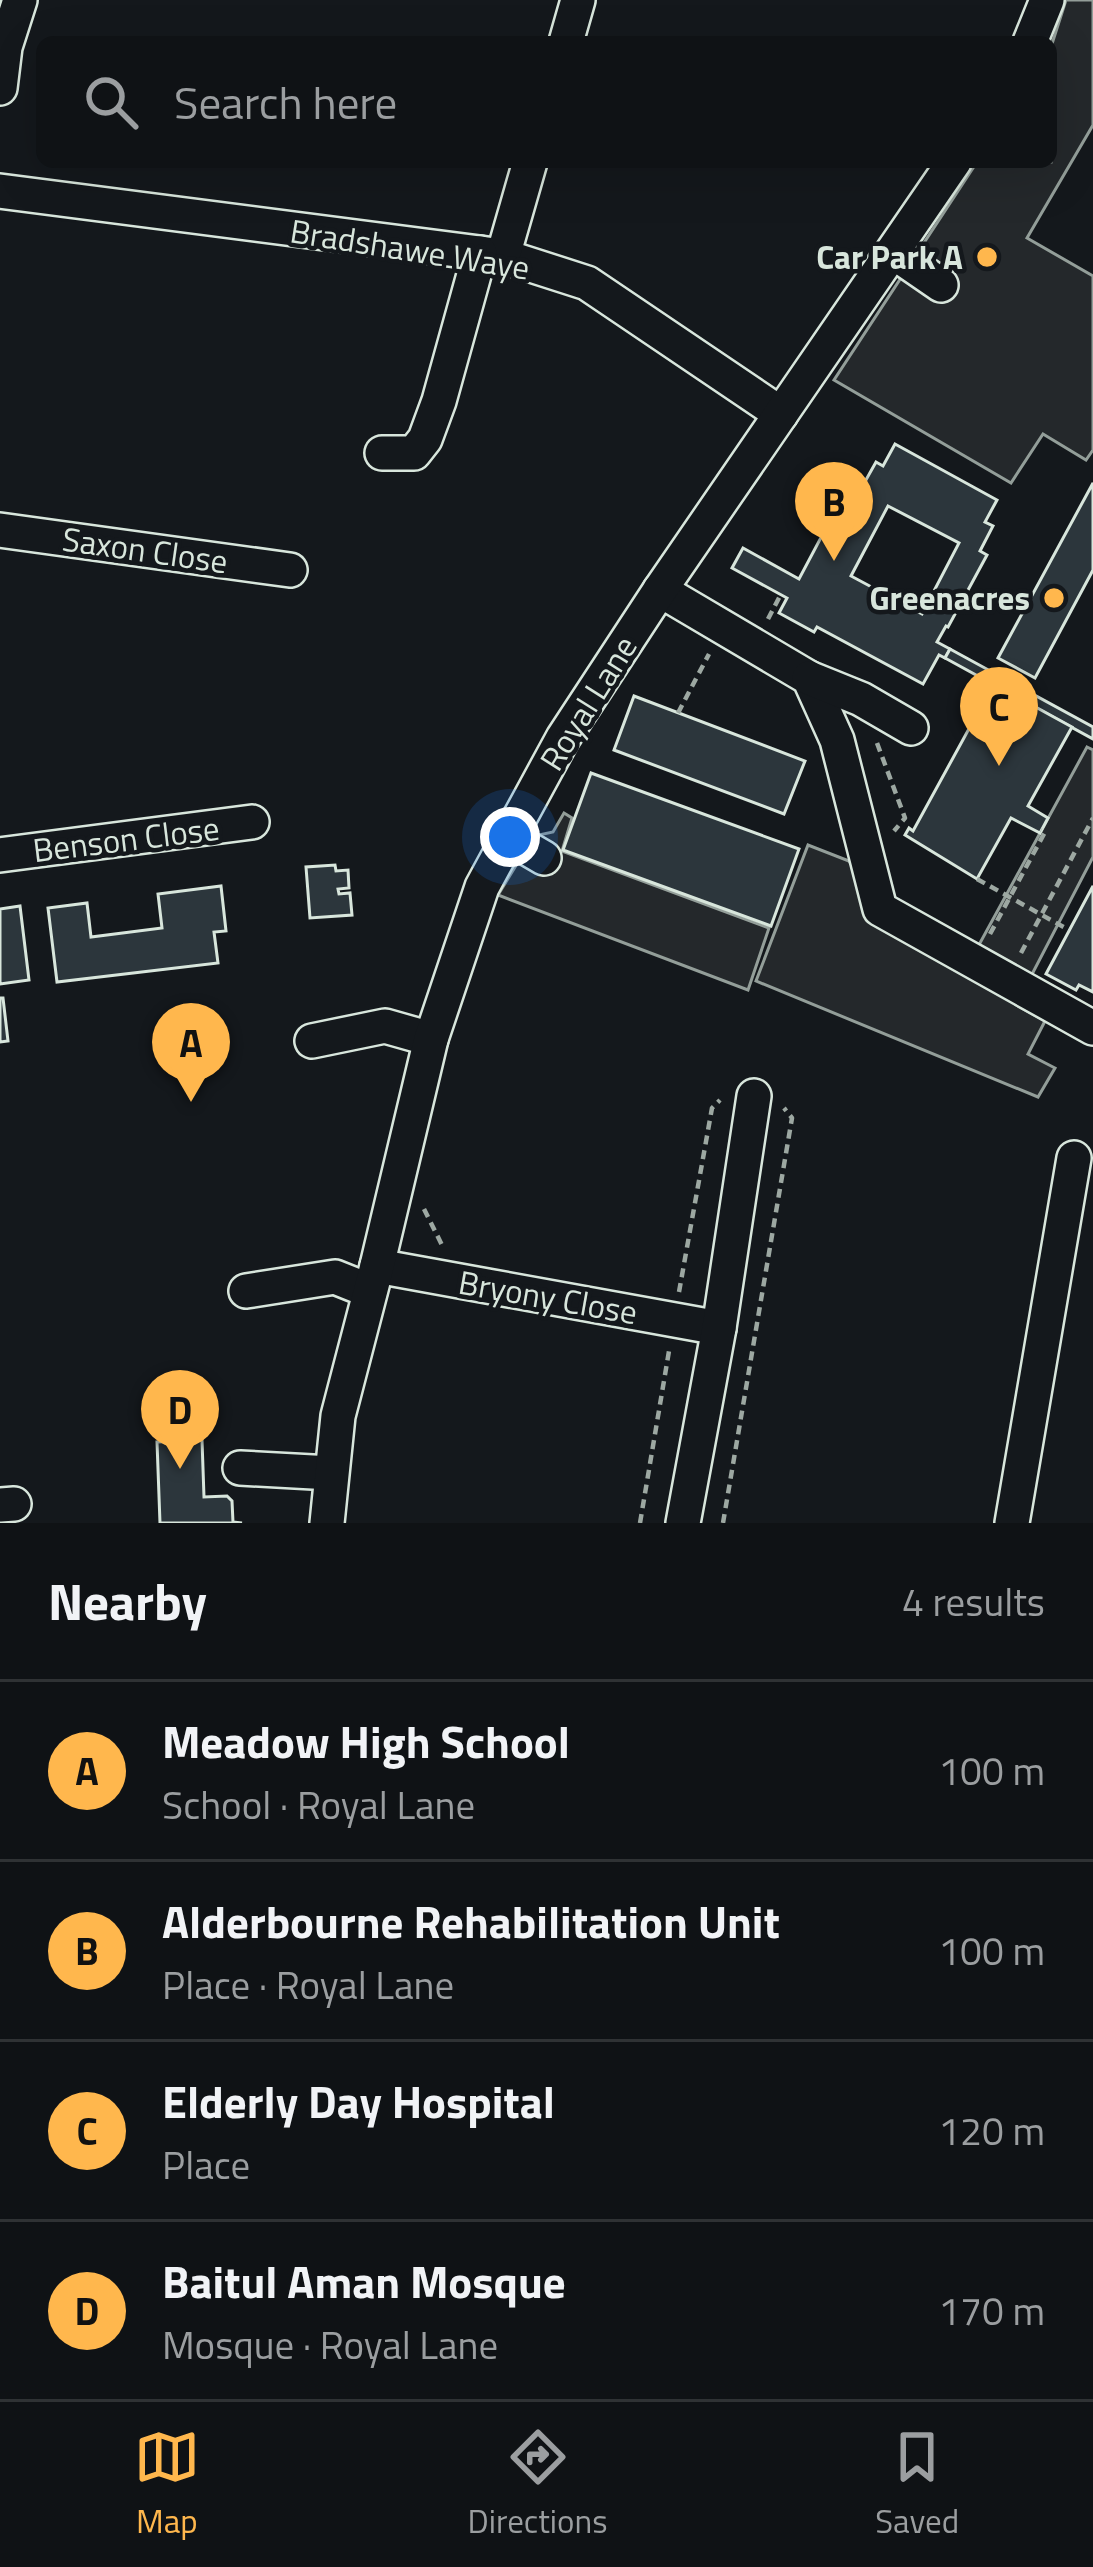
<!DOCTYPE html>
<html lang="en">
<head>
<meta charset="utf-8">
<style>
  body { margin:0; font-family:"Titillium Web",sans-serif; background:#181b1e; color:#f1f3f6 }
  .you { position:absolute; left:510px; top:837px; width:42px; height:42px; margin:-30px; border:9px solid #fff; border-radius:50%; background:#1a73e8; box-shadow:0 0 0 18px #1a73e833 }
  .badge { display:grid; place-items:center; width:78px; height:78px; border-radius:50%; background:#ffb74d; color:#111; font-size:39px; font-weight:700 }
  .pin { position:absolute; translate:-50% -99px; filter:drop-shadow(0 3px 6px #0008) }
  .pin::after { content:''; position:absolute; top:63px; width:42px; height:36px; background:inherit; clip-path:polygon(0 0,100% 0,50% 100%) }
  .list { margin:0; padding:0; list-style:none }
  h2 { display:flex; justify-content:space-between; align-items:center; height:156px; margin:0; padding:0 48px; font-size:51px }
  h2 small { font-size:39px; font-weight:400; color:#9b9ea0 }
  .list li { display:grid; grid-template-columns:78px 1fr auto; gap:36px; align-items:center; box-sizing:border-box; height:180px; padding:0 48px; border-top:3px solid #2f3234 }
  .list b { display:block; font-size:45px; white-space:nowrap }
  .list p { margin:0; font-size:39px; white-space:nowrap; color:#9b9ea0 }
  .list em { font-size:39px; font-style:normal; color:#9b9ea0 }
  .icon { flex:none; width:66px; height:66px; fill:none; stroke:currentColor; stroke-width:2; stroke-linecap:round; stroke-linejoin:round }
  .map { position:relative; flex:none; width:1093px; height:1523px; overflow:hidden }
  .search { position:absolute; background:#0f1215; box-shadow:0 12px 48px #0002; left:36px; right:36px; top:36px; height:132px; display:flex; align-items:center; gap:30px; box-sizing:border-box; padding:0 42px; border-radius:18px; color:#9b9ea0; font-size:45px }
  .sheet { height:876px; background:#0f1215 }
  nav { display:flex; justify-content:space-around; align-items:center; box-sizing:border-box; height:168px; border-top:3px solid #2f3234; background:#0f1215; font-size:33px; color:#9b9ea0 }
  nav a { display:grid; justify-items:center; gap:6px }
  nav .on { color:#ffb74d }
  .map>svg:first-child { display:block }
</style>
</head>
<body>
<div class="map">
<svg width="1093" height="1523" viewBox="0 0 1093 1523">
  <rect width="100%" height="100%" fill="#14181c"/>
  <g fill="#24282b" stroke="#939e99" stroke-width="3">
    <path d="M1066 0H1093V125L1027 238 1093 276V450L1086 460 1043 434 1011 483 834 380 977 162H1051V47Z"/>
    <path d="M1087 747 1093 750V857L1016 1005 1045 1021 1028 1054 1055 1068 1038 1097 756 981 808 845 849 861 887 921 968 965Z"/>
    <path d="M564 813 572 818 562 851 769 928 748 990 498 895 534 836 553 832Z"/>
  </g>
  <g fill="#2c363c" stroke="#d8e6dc" stroke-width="3" fill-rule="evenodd">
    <path d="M895 444 997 500 985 522 993 526 980 551 987 555 948 627 946 626 937 642 950 649 945 658 939 655 923 684 817 627 814 632 779 613 787 598 732 568 743 548 799 579 851 481 862 487 876 462 883 466ZM888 506 959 543 922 614 851 576Z"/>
    <path d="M1093 483V570L1035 678 998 658Z"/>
    <path d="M950 649 1093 727V739L945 658Z"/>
    <path d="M981 677 1072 727 1028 806 1048 818 1040 833 1011 818 977 879 905 835 909 828 913 831 982 705 970 698Z"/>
    <path d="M634 696 805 761 784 814 614 750Z"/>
    <path d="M591 773 799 849 771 926 563 850Z"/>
    <path d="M335 865 336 871 348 870 349 888 338 889 339 894 350 893 352 915 310 918 306 867Z"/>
    <path d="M221 886 226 931 214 932 218 963 57 982 48 908 87 903 91 937 162 928 158 894Z"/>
    <path d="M1093 886V992L1079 985 1076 990 1046 974Z"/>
    <path d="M20 906 29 980 0 984V909Z"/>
    <path d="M0 998H3L8 1041 0 1042Z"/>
    <path d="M202 1440 204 1497 227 1496 232 1501 233 1522 242 1523H160L157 1442Z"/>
  </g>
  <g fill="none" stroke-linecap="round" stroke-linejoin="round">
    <defs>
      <g id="minor">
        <path d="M566 42 578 0"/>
        <path d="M1030 42 1047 0"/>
        <path d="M0 88 5 47 20 0"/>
        <path d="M0 191 503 256 587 283 781 414"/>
        <path d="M893 252 941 285"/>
        <path d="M503 256 530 162"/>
        <path d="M382 453H414L425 439 439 401 480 253"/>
        <path d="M0 530 290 570"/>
        <path d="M660 590 809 678 837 740 880 909 1093 1028"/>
        <path d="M809 678 861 699 911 728"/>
        <path d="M508 837 544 858"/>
        <path d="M0 855 252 822"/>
        <path d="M312 1041 385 1026 431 1039"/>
        <path d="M377 1266 719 1328"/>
        <path d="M246 1291 335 1277 370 1291"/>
        <path d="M240 1468 331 1473"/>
        <path d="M0 1505 14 1504"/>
        <path d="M327 1523 338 1416 377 1266 431 1039 482 887 563 738 660 590 954 162"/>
        <path d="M683 1523 719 1328 754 1096"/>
        <path d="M1012 1523 1074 1158"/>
      </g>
    </defs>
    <use href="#minor" stroke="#d8e6dc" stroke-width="38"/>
    <g stroke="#9da8a2" stroke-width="4.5" stroke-dasharray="9 6" stroke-linecap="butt">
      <path d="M768 619 781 594"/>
      <path d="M678 713 709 654"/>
      <path d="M877 743 905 818 894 831"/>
      <path d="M977 879 1069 930"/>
      <path d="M990 934 1045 832 1041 830"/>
      <path d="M1021 953 1093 818"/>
      <path d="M424 1209 443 1247"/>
      <path d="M679 1292 712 1108 720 1100"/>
      <path d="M640 1523 669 1351"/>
      <path d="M723 1523 792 1118 784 1108"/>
    </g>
    <use href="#minor" stroke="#14181c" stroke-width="33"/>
  </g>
  <g fill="#ffb74d" stroke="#14181c" stroke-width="4.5">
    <circle cx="987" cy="257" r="12"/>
    <circle cx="1054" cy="598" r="12"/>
  </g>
  <g text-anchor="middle" stroke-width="9" stroke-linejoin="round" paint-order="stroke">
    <g font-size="33" fill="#d8e6dc" stroke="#14181c">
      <text transform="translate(410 249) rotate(9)" y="12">Bradshawe Waye</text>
      <text transform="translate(145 550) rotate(8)" y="12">Saxon Close</text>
      <text transform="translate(588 703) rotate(-58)" y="12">Royal Lane</text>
      <text transform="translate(126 839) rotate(-7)" y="12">Benson Close</text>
      <text transform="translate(548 1297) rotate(10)" y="12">Bryony Close</text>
    </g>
    <g font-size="33" font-weight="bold" fill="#d8e6dc" stroke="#14181c" text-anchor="end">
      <text x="963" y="269">Car Park A</text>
      <text x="1030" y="610">Greenacres</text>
    </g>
  </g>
</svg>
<div class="you"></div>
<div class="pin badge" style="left:191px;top:1102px">A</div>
<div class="pin badge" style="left:834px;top:561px">B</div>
<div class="pin badge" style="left:999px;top:766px">C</div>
<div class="pin badge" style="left:180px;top:1469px">D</div>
<div class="search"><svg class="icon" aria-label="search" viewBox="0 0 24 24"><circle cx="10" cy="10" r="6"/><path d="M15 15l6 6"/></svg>Search here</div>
</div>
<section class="sheet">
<h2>Nearby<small>4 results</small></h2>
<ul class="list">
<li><span class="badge">A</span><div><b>Meadow High School</b><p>School · Royal Lane</p></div><em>100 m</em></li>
<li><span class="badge">B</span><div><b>Alderbourne Rehabilitation Unit</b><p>Place · Royal Lane</p></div><em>100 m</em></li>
<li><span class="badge">C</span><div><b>Elderly Day Hospital</b><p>Place</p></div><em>120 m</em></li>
<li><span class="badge">D</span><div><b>Baitul Aman Mosque</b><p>Mosque · Royal Lane</p></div><em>170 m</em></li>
</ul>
</section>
<nav>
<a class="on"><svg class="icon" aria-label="map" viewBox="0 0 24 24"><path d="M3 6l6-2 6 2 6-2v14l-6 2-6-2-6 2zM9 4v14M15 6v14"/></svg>Map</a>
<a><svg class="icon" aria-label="directions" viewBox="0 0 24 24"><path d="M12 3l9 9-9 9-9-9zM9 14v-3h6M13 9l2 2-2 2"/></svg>Directions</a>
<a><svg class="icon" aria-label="saved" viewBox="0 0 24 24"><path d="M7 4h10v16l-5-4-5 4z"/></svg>Saved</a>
</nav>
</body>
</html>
